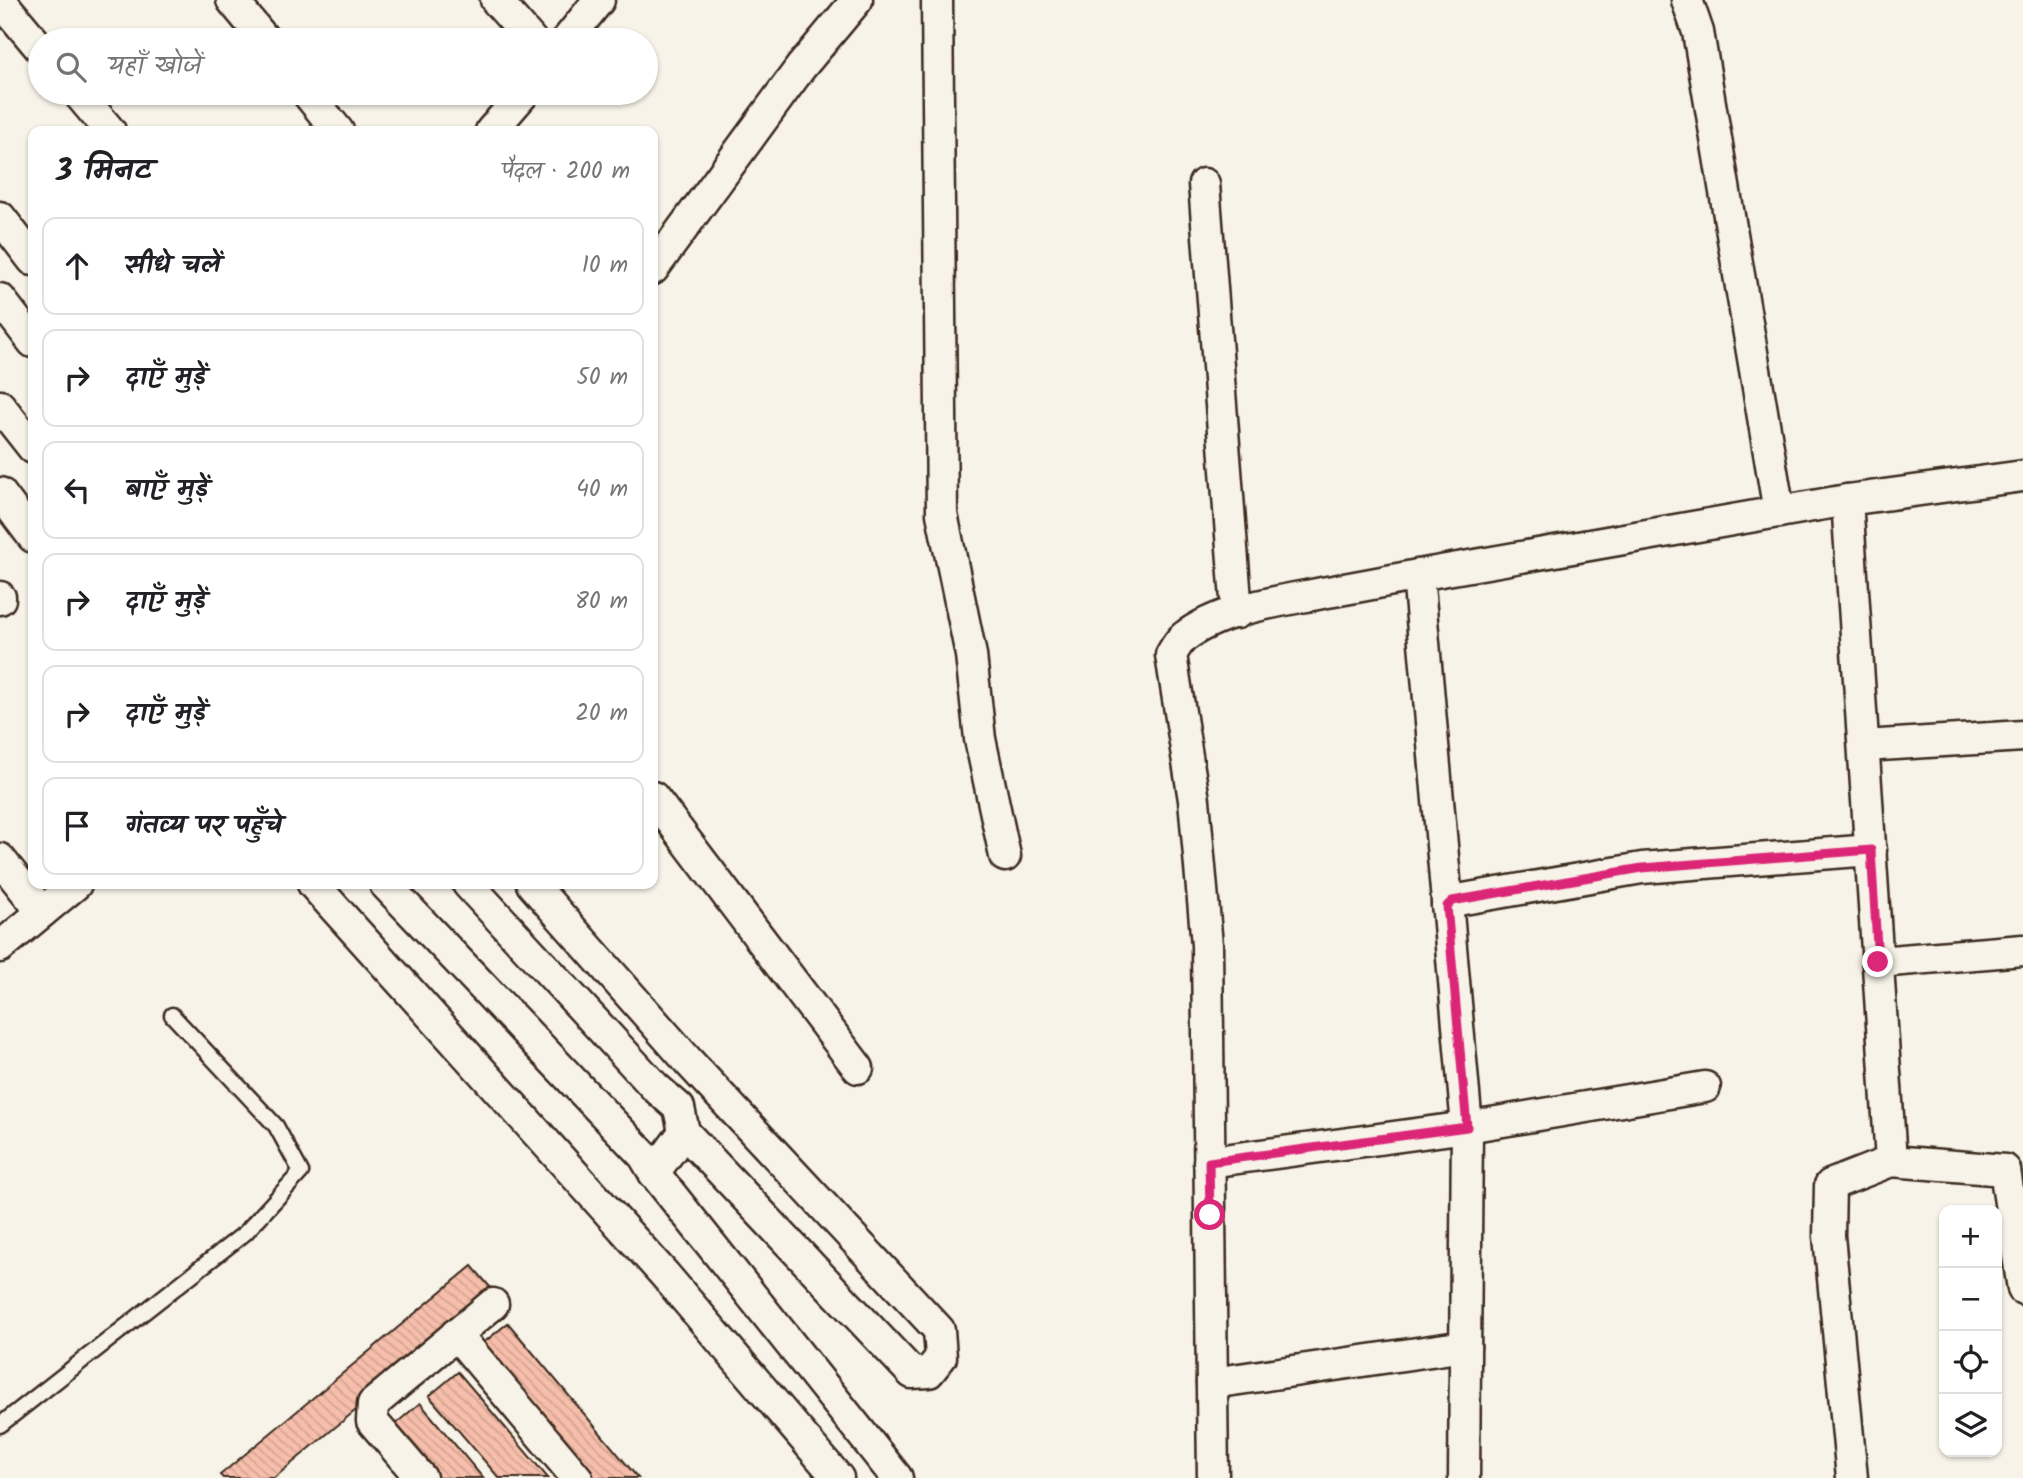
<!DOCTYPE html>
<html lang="hi">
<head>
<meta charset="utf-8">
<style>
  body { margin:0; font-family:Kalam,"Playpen Sans Deva",sans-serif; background:#f2f2f2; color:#202124 }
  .controls { position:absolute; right:21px; bottom:21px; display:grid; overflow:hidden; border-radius:14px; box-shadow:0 2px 5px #0004 }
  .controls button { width:63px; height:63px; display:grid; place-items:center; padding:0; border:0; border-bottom:2px solid #e0e0e0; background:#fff; color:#202124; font:35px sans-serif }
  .stop { position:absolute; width:21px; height:21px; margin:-16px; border:5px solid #db2777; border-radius:50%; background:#fff }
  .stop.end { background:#db2777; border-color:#fff; box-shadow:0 2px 7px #0008 }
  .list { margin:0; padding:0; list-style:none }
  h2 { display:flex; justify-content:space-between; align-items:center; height:91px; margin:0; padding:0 28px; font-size:30px }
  h2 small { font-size:23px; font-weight:400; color:#757577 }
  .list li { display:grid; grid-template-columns:46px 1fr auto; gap:21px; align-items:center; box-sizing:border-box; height:98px; margin:0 14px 14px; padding:0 14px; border:2px solid #e0e0e0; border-radius:14px }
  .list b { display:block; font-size:26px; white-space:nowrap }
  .list em { font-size:23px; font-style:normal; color:#757577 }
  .icon { flex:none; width:38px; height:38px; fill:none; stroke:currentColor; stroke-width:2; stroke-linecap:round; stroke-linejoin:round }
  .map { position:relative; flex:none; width:2023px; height:1478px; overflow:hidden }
  .search { position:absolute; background:#fff; box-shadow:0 2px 5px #0004; left:28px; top:28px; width:630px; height:77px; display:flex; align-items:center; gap:18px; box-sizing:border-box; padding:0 24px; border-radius:38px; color:#757577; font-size:26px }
  .panel { position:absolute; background:#fff; box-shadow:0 2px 5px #0004; left:28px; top:126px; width:630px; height:763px; border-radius:14px }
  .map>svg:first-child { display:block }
</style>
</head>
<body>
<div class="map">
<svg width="2023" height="1478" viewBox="0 0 2023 1478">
  <defs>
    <pattern id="building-back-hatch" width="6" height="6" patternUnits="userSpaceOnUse" patternTransform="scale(1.75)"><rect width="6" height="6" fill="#f6beab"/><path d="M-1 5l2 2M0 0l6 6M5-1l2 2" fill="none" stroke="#d4a393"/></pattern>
  </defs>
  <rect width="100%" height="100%" fill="#f7f3e8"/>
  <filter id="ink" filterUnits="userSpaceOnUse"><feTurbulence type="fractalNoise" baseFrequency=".0143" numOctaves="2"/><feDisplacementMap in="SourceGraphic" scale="14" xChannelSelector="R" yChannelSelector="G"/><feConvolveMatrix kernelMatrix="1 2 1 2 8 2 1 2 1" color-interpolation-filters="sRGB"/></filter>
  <g filter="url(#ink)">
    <g fill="url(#building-back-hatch)" stroke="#3b2a1e" stroke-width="2">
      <path d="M472 1266 496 1294 274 1478H223L220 1475Z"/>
      <path d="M508 1323 638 1478H586L477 1348Z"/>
      <path d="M458 1372 548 1478H499L429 1396Z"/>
      <path d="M420 1403 483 1478H436L393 1426Z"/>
    </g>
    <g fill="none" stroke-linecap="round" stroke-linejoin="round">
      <defs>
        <path id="lane" d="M0 1425 245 1233 301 1172 276 1126 172 1015"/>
        <g id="street">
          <path d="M0 0 40 48"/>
          <path d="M232 0 265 40"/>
          <path d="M496 0 531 40"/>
          <path d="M937 0 942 514 971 655 980 739 1005 856"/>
          <path d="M1687 0 1698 32 1779 512"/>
          <path d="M567 40 599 0"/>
          <path d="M78 93 110 131"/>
          <path d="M307 93 338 131"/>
          <path d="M491 131 524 93"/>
          <path d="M1204 184 1237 613"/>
          <path d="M0 217 33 260"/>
          <path d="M653 269 801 67 857 0"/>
          <path d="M0 299 33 342"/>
          <path d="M0 406 33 448"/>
          <path d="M0 493 33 537"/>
          <path d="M0 597V599"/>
          <path d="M1864 746 2023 736"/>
          <path d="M653 797 858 1068"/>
          <path d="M0 859 42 912"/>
          <path d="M313 884 665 1275 838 1478"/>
          <path d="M385 884 644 1156 654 1173 684 1132 679 1108 655 1087 468 884"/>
          <path d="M532 884 689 1062 939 1330 941 1357 929 1372 912 1373 684 1132"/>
          <path d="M1447 906 1452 901 1642 868 1871 850"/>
          <path d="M0 947 76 884"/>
          <path d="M1878 962 2023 950"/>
          <path d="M1705 1087 1467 1127 1418 575 1847 500"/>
          <path d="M1891 1161 1847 500 2023 476"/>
          <path d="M1209 1162 1467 1127 1464 1478"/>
          <path d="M654 1173 897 1478"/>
          <path d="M456 1334 577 1478"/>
          <path d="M1212 1383 1465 1346"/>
          <path d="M421 1478 372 1421 373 1404 493 1304"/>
          <path d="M1213 1478 1207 945 1194 800 1171 655C1175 648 1178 642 1184 637 1219 610 1274 602 1317 594 1350 588 1384 582 1418 575"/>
          <path d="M1852 1478 1829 1236 1830 1185 1891 1161 2005 1170 2023 1289"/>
        </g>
      </defs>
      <use href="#lane" stroke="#3b2a1e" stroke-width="19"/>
      <use href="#street" stroke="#3b2a1e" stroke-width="35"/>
      <use href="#lane" stroke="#f7f3e8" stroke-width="14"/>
      <use href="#street" stroke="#f7f3e8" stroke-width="30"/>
    </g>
  </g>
  <g fill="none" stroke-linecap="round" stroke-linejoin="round" filter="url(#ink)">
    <path stroke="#db2777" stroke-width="9" d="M1210 1215 1209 1162 1467 1127 1447 906 1452 901 1642 868 1871 850 1878 962"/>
  </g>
</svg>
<div class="controls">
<button>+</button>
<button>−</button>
<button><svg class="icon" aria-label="locate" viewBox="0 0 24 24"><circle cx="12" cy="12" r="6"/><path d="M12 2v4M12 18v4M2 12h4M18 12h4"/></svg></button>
<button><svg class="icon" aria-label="layers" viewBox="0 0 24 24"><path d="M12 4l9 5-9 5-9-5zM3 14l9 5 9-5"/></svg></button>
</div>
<div class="stop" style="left:1210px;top:1215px"></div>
<div class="stop end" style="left:1878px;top:962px"></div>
<div class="search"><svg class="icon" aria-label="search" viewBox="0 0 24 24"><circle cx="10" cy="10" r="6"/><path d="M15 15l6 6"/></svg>यहाँ खोजें</div>
<section class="panel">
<h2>3 मिनट<small>पैदल · 200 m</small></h2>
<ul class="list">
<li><svg class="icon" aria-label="ahead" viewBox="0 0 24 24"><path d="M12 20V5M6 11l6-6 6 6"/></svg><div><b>सीधे चलें</b></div><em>10 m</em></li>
<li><svg class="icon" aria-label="right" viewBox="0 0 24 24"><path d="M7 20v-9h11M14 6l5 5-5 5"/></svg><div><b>दाएँ मुड़ें</b></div><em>50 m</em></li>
<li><svg class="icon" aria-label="left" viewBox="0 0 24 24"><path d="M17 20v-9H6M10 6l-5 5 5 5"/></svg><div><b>बाएँ मुड़ें</b></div><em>40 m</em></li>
<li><svg class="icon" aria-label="right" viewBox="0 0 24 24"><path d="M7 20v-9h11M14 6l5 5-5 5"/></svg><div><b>दाएँ मुड़ें</b></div><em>80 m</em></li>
<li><svg class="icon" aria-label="right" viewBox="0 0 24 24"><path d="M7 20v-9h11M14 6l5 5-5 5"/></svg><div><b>दाएँ मुड़ें</b></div><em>20 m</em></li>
<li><svg class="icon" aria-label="arrive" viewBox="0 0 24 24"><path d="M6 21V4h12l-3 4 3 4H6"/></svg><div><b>गंतव्य पर पहुँचे</b></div></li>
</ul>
</section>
</div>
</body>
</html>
